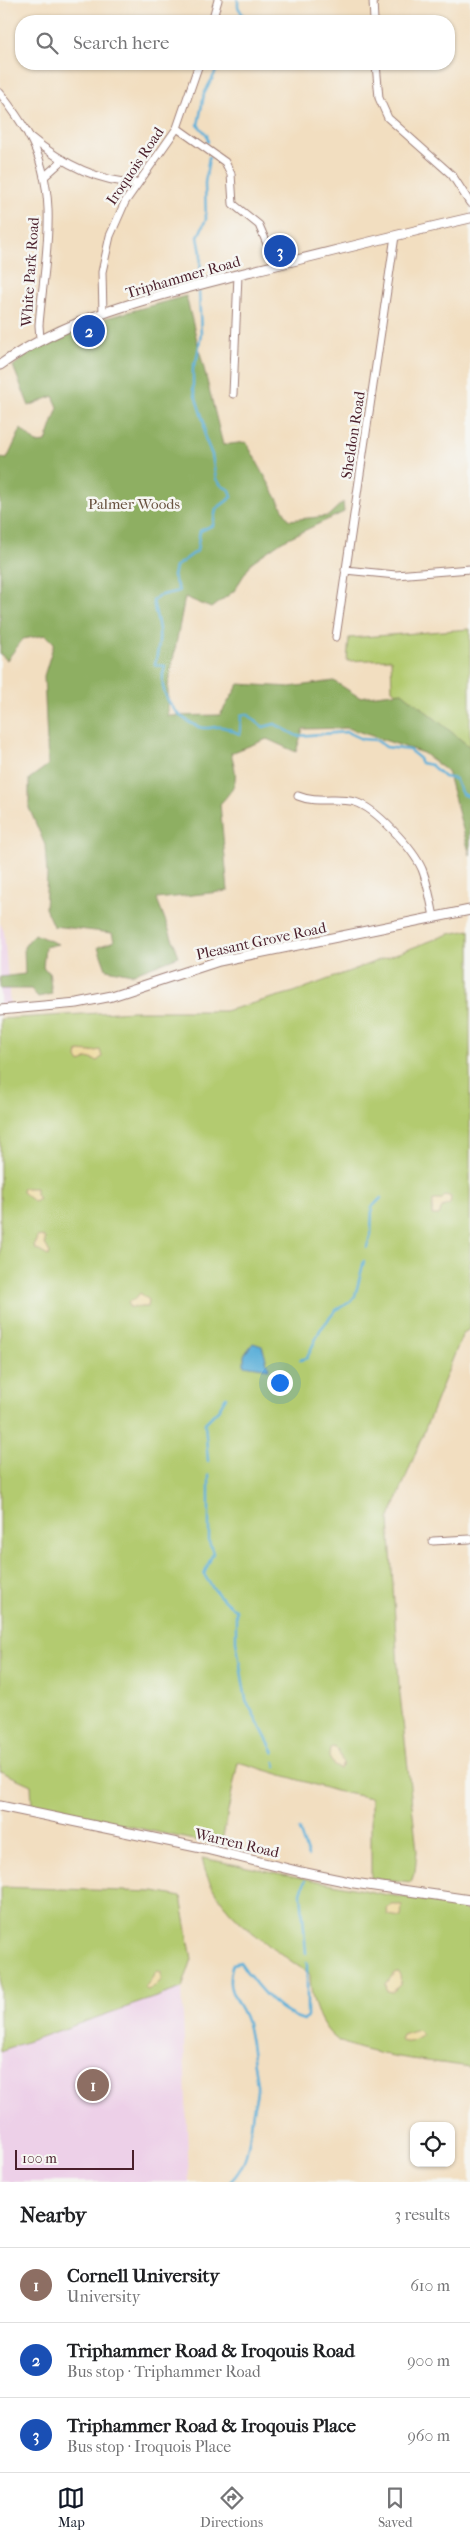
<!DOCTYPE html>
<html lang="en">
<head>
<meta charset="utf-8">
<style>
  body { margin:0; font-family:"IM FELL French Canon",serif; background:#f6f6f6; color:#202124 }
  .controls { position:absolute; right:15px; bottom:15px; display:grid; overflow:hidden; border-radius:10px; box-shadow:0 1px 4px #0004 }
  .controls button { width:45px; height:45px; display:grid; place-items:center; padding:0; border:0; border-bottom:1px solid #e0e0e0; background:#fff; color:#202124; font:25px sans-serif }
  .scale { position:absolute; left:15px; bottom:12px; width:119px; box-sizing:border-box; padding-left:5px; border:2px solid #4a1f2b; border-top:0; font-size:14px; line-height:18px; white-space:nowrap; color:#4a1f2b; -webkit-text-stroke:4px #f6f6f2; paint-order:stroke }
  .you { position:absolute; left:279px; top:1382px; width:18px; height:18px; margin:-12px; border:4px solid #fff; border-radius:50%; background:#1a73e8; box-shadow:0 0 0 8px #1a73e833 }
  .badge { display:grid; place-items:center; width:32px; height:32px; border-radius:50%; background:#111827; color:#fff; font-size:16px; font-weight:700 }
  .pin { position:absolute; translate:-50% -50%; border:2px solid #fff; box-shadow:0 1px 5px #0006 }
  .list { margin:0; padding:0; list-style:none }
  h2 { display:flex; justify-content:space-between; align-items:center; height:65px; margin:0; padding:0 20px; font-size:21px }
  h2 small { font-size:16px; font-weight:400; color:#757577 }
  .list li { display:grid; grid-template-columns:32px 1fr auto; gap:15px; align-items:center; box-sizing:border-box; height:75px; padding:0 20px; border-top:1px solid #e0e0e0 }
  .list b { display:block; font-size:19px; white-space:nowrap }
  .list p { margin:0; font-size:16px; white-space:nowrap; color:#757577 }
  .list em { font-size:16px; font-style:normal; color:#757577 }
  .icon { flex:none; width:28px; height:28px; fill:none; stroke:currentColor; stroke-width:2; stroke-linecap:round; stroke-linejoin:round }
  .map { position:relative; flex:none; width:470px; height:2182px; overflow:hidden }
  .search { position:absolute; background:#fff; box-shadow:0 1px 4px #0004; left:15px; right:15px; top:15px; height:55px; display:flex; align-items:center; gap:12px; box-sizing:border-box; padding:0 18px; border-radius:20px; color:#757577; font-size:19px }
  .sheet { height:290px; background:#fff }
  nav { display:flex; justify-content:space-around; align-items:center; box-sizing:border-box; height:70px; border-top:1px solid #e0e0e0; background:#fff; font-size:14px; color:#757577 }
  nav a { display:grid; justify-items:center; gap:2px }
  nav .on { color:#111827 }
  .map>svg:first-child { display:block }
</style>
</head>
<body>
<div class="map">
<svg width="470" height="2182" viewBox="0 0 470 2182">
  <rect width="100%" height="100%" fill="#f6f6f2"/>
  <filter id="ink" filterUnits="userSpaceOnUse"><feTurbulence type="fractalNoise" baseFrequency=".02" numOctaves="2"/><feDisplacementMap in="SourceGraphic" scale="10" xChannelSelector="R" yChannelSelector="G"/><feConvolveMatrix kernelMatrix="1 2 1 2 8 2 1 2 1" color-interpolation-filters="sRGB"/></filter>
  <filter id="wash" filterUnits="userSpaceOnUse"><feTurbulence type="fractalNoise" baseFrequency=".0096" numOctaves="4" result="noise"/><feDisplacementMap in="SourceGraphic" scale="20" xChannelSelector="R" yChannelSelector="G"/><feGaussianBlur stdDeviation="1.12" result="paint"/><feColorMatrix in="noise" values="0 0 0 0 0 0 0 0 0 0 0 0 0 0 0 0 0 1.4 0 .05"/><feComposite in="paint" operator="in"/></filter>
  <g filter="url(#wash)">
    <rect width="100%" height="100%" fill="#f2dec0"/>
    <g fill="#edd0e8">
      <path d="M0 923 4 932 10 1005 0 1006Z"/>
      <path d="M0 1887 155 1892 181 1897 192 1959 182 1988 189 2182H0Z"/>
    </g>
    <g fill="#b3cb70" stroke="#7e754e">
      <path d="M470 629V753L392 689 391 659 347 661 349 638Z"/>
      <path d="M470 930V1329L463 1333 389 1520 399 1685 417 1851 415 1871 411 1882 371 1878V1798L336 1791 238 1762 221 1846 32 1805 31 1785 0 1771V1019L133 1011H225L294 992 449 934Z"/>
      <path d="M202 1858 388 1895 461 1905 470 1915V2067C439 2062 357 2055 335 2038 318 2024 310 1996 310 1975 269 1943 212 1914 202 1858Z"/>
      <path d="M0 1887 155 1892 181 1897 192 1959 182 1988 0 2051Z"/>
    </g>
    <g fill="#8eaf62" stroke="#6c6746">
      <path d="M186 296 223 445 246 442 289 520 328 516 343 502 344 512 282 541 252 562 234 591 211 608 185 597 168 686V716L220 715 239 684 290 687 334 681 359 697 402 692 470 747V855L447 771 423 753 348 728 303 729 296 752 267 739 231 753C238 778 238 785 220 804L228 891 157 899 179 956 132 974 106 969 98 947 114 941 112 933 53 926 45 908 47 875 45 845 29 808V779L48 765 44 676 54 643 46 635 23 639 7 660 0 654V458L7 459 21 429 36 443 46 442 58 407 53 396 29 406 13 366 59 331Z"/>
      <path d="M34 934 58 944 45 947 43 968 49 972 52 994 38 997 31 989H0V977L25 974 24 947Z"/>
    </g>
    <g fill="#eeda9e" stroke="#9c7c64">
      <path d="M100 1050 102 1057 97 1061 88 1058 80 1063 77 1058 78 1051 90 1052Z"/>
      <path d="M23 1188H36V1194L39 1199 34 1202 22 1192Z"/>
      <path d="M446 1195 451 1197 450 1204 442 1207 439 1215H432L433 1200H441Z"/>
      <path d="M41 1236 45 1238V1244L50 1253 48 1256 34 1248 37 1237Z"/>
      <path d="M140 1293 149 1300 148 1307H129L128 1302 135 1299Z"/>
      <path d="M333 1747 338 1750 343 1764 340 1769 334 1766 329 1757 330 1748Z"/>
      <path d="M391 1905H402L401 1917 388 1915 387 1909Z"/>
      <path d="M157 1971 161 1972V1980L155 1987 147 1990 145 1988Z"/>
      <path d="M398 1972 400 1975 401 1985 392 1992 387 1991 386 1984 394 1973Z"/>
      <path d="M418 2030 423 2035C416 2040 408 2045 400 2040L402 2035Z"/>
    </g>
    <path fill="#5db0d9" stroke="#546882" d="M253 1343 262 1346 269 1369 244 1365V1355Z"/>
    <g fill="none" stroke-linecap="round" stroke-linejoin="round">
      <g stroke="#5db0d9" stroke-width="2.5">
        <path d="M238 0V7L243 15 241 21"/>
        <path d="M208 142 207 135 198 125 204 94 220 64"/>
        <path d="M200 272 201 253 198 237 206 219 205 183 209 157"/>
        <path d="M199 292 201 334 197 358 193 367V389L204 423 205 438 212 455 216 479 222 486 230 490 232 497 216 509 213 525 200 531 197 551 175 567 173 576 179 591 158 596 153 601C155 614 161 627 159 641 159 649 156 657 155 665L165 666C156 692 174 717 199 727 207 730 214 726 222 727 229 728 234 732 240 734L241 715 247 714 263 727 275 724 297 736 347 732 362 739 376 740 386 747 409 750 418 757 421 763 431 765 444 777 455 779 462 794 470 797V807"/>
        <path d="M367 1247 371 1234 372 1207 381 1198"/>
        <path d="M300 1360 307 1358 320 1330 336 1310 350 1302 355 1296 364 1261"/>
        <path d="M208 1461 205 1423 219 1409 226 1397"/>
        <path d="M209 1475V1542L213 1553 204 1574C209 1584 226 1606 236 1609V1641L246 1700 274 1753"/>
        <path d="M275 1762 276 1767"/>
        <path d="M299 1830 308 1856"/>
        <path d="M305 1881 301 1893 306 1953"/>
        <path d="M230 2182C250 2163 249 2137 253 2111 254 2103 258 2093 257 2085 254 2066 252 2046 248 2028 243 2001 222 1996 233 1964L240 1962C255 1985 277 2013 304 2020L307 2016V1962"/>
      </g>
    </g>
  </g>
  <g filter="url(#ink)">
    <g fill="none" stroke-linecap="round" stroke-linejoin="round">
      <defs>
        <g id="minor">
          <path d="M373 0 374 21"/>
          <path d="M212 21 218 0"/>
          <path d="M376 64 379 98 388 118 452 175 470 203"/>
          <path d="M0 93C10 106 20 120 28 134 62 194 44 261 39 325L40 339"/>
          <path d="M177 128 225 162 231 174 233 204 259 225 276 265"/>
          <path d="M29 136C59 161 97 182 137 183"/>
          <path d="M44 177 63 160"/>
          <path d="M103 314 102 272 110 236 125 202 177 128 199 64"/>
          <path d="M233 394 238 275"/>
          <path d="M345 570 396 575 470 569"/>
          <path d="M336 637 395 236"/>
          <path d="M298 796C317 804 336 797 355 802 376 808 413 849 422 869 428 884 431 902 434 917"/>
          <path d="M433 1541 470 1539"/>
        </g>
        <g id="tertiary">
          <path d="M0 365C73 314 163 294 248 272 322 254 396 235 470 218"/>
          <path d="M0 1010 77 1003 112 996 219 961 470 910"/>
          <path d="M0 1806 206 1849 301 1872 354 1883 470 1900"/>
        </g>
      </defs>
      <use href="#minor" stroke="#9e7e76" stroke-width="9"/>
      <use href="#tertiary" stroke="#9e7e76" stroke-width="11"/>
      <use href="#minor" stroke="#fff" stroke-width="7"/>
      <use href="#tertiary" stroke="#fff" stroke-width="9"/>
    </g>
  </g>
  <g text-anchor="middle" stroke-width="5" stroke-linejoin="round" paint-order="stroke">
    <g font-size="15" fill="#4a1f2b" stroke="#f6f6f2">
      <text transform="translate(135 166) rotate(-56)" y="5">Iroquois Road</text>
      <text transform="translate(30 272) rotate(-86)" y="5">White Park Road</text>
      <text transform="translate(183 277) rotate(-16)" y="5">Triphammer Road</text>
      <text transform="translate(353 435) rotate(-81)" y="5">Sheldon Road</text>
      <text transform="translate(261 941) rotate(-12)" y="5">Pleasant Grove Road</text>
      <text transform="translate(237 1843) rotate(13)" y="5">Warren Road</text>
    </g>
    <g font-size="15" fill="#6a5340" stroke="#f6f6f2">
      <text x="134" y="509">Palmer Woods</text>
    </g>
  </g>
</svg>
<div class="controls">
<button><svg class="icon" aria-label="locate" viewBox="0 0 24 24"><circle cx="12" cy="12" r="6"/><path d="M12 2v4M12 18v4M2 12h4M18 12h4"/></svg></button>
</div>
<div class="scale">100 m</div>
<div class="you"></div>
<div class="pin badge" style="left:93px;top:2085px;background:#8d6e63">1</div>
<div class="pin badge" style="left:89px;top:331px;background:#1a4fb4">2</div>
<div class="pin badge" style="left:280px;top:251px;background:#1a4fb4">3</div>
<div class="search"><svg class="icon" aria-label="search" viewBox="0 0 24 24"><circle cx="10" cy="10" r="6"/><path d="M15 15l6 6"/></svg>Search here</div>
</div>
<section class="sheet">
<h2>Nearby<small>3 results</small></h2>
<ul class="list">
<li><span class="badge" style="background:#8d6e63">1</span><div><b>Cornell University</b><p>University</p></div><em>610 m</em></li>
<li><span class="badge" style="background:#1a4fb4">2</span><div><b>Triphammer Road &amp; Iroqouis Road</b><p>Bus stop · Triphammer Road</p></div><em>900 m</em></li>
<li><span class="badge" style="background:#1a4fb4">3</span><div><b>Triphammer Road &amp; Iroqouis Place</b><p>Bus stop · Iroquois Place</p></div><em>960 m</em></li>
</ul>
</section>
<nav>
<a class="on"><svg class="icon" aria-label="map" viewBox="0 0 24 24"><path d="M3 6l6-2 6 2 6-2v14l-6 2-6-2-6 2zM9 4v14M15 6v14"/></svg>Map</a>
<a><svg class="icon" aria-label="directions" viewBox="0 0 24 24"><path d="M12 3l9 9-9 9-9-9zM9 14v-3h6M13 9l2 2-2 2"/></svg>Directions</a>
<a><svg class="icon" aria-label="saved" viewBox="0 0 24 24"><path d="M7 4h10v16l-5-4-5 4z"/></svg>Saved</a>
</nav>
</body>
</html>
